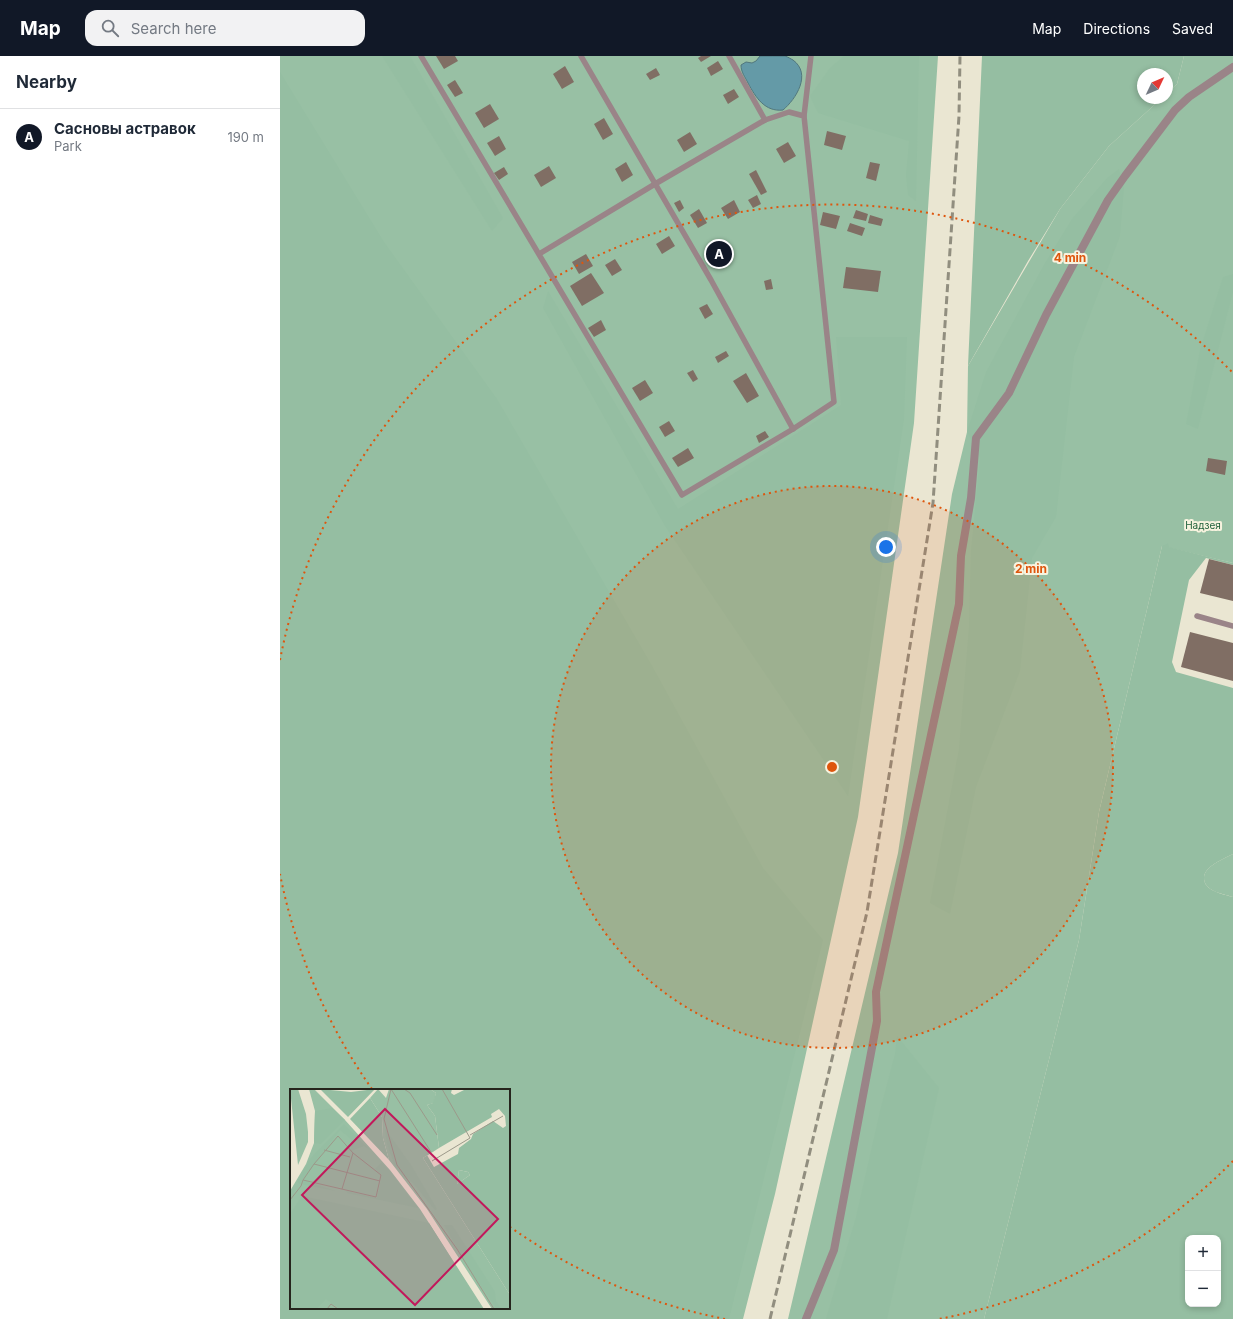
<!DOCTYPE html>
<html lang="en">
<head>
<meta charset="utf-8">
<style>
  body { margin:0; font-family:Inter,sans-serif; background:#f2f2f3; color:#1f2937 }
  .controls { position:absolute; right:12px; bottom:12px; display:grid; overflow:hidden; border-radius:8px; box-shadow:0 2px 6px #0003 }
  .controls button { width:36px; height:36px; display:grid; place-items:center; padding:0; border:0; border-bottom:1px solid #e0e1e3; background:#fff; color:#1f2937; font:20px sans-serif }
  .compass { position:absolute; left:857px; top:12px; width:36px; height:36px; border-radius:50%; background:#fff; box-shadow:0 2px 6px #0003; rotate:46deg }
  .you { position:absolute; left:606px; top:491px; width:14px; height:14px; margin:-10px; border:3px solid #fff; border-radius:50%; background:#1a73e8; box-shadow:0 0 0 6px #1a73e833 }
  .badge { display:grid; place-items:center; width:26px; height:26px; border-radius:50%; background:#111827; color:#fff; font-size:13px; font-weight:700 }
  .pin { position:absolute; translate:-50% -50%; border:2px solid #fff; box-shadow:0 1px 4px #0006 }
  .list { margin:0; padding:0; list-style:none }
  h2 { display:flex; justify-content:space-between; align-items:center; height:52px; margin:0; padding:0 16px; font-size:17px }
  h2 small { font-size:13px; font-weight:400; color:#747a83 }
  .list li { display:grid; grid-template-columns:26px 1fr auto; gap:12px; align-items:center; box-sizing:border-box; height:56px; padding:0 16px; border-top:1px solid #e0e1e3 }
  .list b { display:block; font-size:15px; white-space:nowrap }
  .list p { margin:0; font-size:13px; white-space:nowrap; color:#747a83 }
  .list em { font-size:13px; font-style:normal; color:#747a83 }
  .icon { flex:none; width:22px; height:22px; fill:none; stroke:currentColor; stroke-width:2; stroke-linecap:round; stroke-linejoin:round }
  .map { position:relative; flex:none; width:953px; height:1263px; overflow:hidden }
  header { display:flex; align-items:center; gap:24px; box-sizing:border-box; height:56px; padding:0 20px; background:#111827; color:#fff }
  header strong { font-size:19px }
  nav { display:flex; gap:22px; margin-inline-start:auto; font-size:14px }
  .search { width:280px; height:36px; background:#f2f2f3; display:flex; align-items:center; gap:10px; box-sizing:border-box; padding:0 14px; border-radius:12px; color:#747a83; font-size:15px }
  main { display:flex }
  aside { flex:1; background:#fff }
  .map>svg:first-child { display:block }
</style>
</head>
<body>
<header>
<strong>Map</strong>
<div class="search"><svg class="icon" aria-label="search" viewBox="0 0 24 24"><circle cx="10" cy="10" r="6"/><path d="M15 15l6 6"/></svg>Search here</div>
<nav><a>Map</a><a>Directions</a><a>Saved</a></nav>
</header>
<main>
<aside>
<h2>Nearby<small></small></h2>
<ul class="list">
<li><span class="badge">A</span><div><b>Сасновы астравок</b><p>Park</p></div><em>190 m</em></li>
</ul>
</aside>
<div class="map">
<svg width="953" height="1263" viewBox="0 0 953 1263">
  <rect width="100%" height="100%" fill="#eae6d2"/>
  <g fill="#98c0a4" fill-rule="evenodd">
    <path d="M0 0H658L634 367 578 761 495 1138 463 1263H0ZM11 1034H229V1252H11Z"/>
    <path d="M904 0H953V507L882 490 819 756 799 884 704 1263H508L618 797 672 438 687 376 688 310 780 153 829 90 882 42H887V37L897 28Z"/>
    <path d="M953 798V841C943 838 923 835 924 821 924 818 926 815 928 813 935 806 945 802 953 798Z"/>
  </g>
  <g fill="#95bea2" fill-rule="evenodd">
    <path d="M102 0H130L223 162 212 175Z"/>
    <path d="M564 0H639L636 145 628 139 626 120 629 85 538 57 530 40 550 12Z"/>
    <path d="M702 0H904L897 28 887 37V18H863V42H882L829 90 780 153 748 205 688 310Z"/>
    <path d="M0 16 104 186 217 343 371 608 483 812 543 884 449 1263H0ZM11 1034H229V1252H11Z"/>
    <path d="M839 113 844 132 840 180 794 301 776 461 752 502 740 615 696 731 670 858 650 847 679 693 689 571 691 495 700 402 687 376 706 316 765 207 792 163 827 122Z"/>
    <path d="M953 218V236L918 373 906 368 920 294 943 221Z"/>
    <path d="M268 235 398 453 561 349 556 281H627L624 363 568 740 385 470 263 252Z"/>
    <path d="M888 487 889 491 953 507V509L926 502 909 524 892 606 896 616 953 632V798C945 802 935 806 928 813 926 815 924 818 924 821 923 835 943 838 953 841V1263H704L799 884 819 756 882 490ZM908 1182H938V1248H908Z"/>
    <path d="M617 980 659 1032 607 1263H546L576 1161 601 1051 615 998Z"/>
  </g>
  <path fill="#649aa7" stroke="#51777e" d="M480 0C488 0 497 0 505 0 508 1 511 3 513 4 532 18 516 43 503 54 485 56 476 42 468 27 465 21 461 16 461 9L466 6 472 7 476 5Z"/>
  <g fill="#806e64">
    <path d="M156 0H175L178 5 164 13Z"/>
    <path d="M421 0H431L421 6 418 2Z"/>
    <path d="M438 5 443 13 431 20 427 12Z"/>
    <path d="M285 10 294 26 282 33 273 18Z"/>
    <path d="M376 12 380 19 370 24 366 18Z"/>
    <path d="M175 24 183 37 175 41 167 29Z"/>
    <path d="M454 33 459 41 448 48 443 39Z"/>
    <path d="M210 48 219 63 204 72 195 57Z"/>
    <path d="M324 62 333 78 323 84 314 68Z"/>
    <path d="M547 75 566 80 562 94 544 89Z"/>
    <path d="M410 76 417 88 404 96 397 84Z"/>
    <path d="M219 80 226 93 215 100 207 87Z"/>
    <path d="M508 86 516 100 504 107 496 93Z"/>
    <path d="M346 106 353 119 342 126 335 113Z"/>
    <path d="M590 106 600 108 596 125 586 122Z"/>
    <path d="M269 110 276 122 261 131 254 119Z"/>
    <path d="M224 111 228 118 219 124 214 117Z"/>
    <path d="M476 114 487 136 481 139 469 118Z"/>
    <path d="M477 139 481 148 473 152 468 144Z"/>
    <path d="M400 144 404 152 399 156 394 147Z"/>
    <path d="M454 144 460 156 448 163 441 152Z"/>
    <path d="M419 153 427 167 418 172 410 159Z"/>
    <path d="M576 154 588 158 586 165 573 162Z"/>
    <path d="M543 156 560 160 556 173 540 169Z"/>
    <path d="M590 159 603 163 601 170 588 167Z"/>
    <path d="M570 167 585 172 582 180 567 175Z"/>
    <path d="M389 180 395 190 382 198 376 188Z"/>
    <path d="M306 198 313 210 299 218 292 206Z"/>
    <path d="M335 203 342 214 332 220 325 209Z"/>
    <path d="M566 211 601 215 598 236 563 232Z"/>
    <path d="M311 217 324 237 302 250 290 230Z"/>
    <path d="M491 223 493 233 486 234 484 225Z"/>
    <path d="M427 248 433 258 425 263 419 252Z"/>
    <path d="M321 264 326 274 314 281 308 272Z"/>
    <path d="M446 295 449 300 438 307 435 301Z"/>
    <path d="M413 314 418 323 413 326 407 317Z"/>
    <path d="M466 317 479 340 467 347 453 325Z"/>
    <path d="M365 324 373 337 360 345 352 332Z"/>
    <path d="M389 365 395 375 385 381 379 371Z"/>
    <path d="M485 375 489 381 479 387 476 380Z"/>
    <path d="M408 392 414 402 398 411 392 402Z"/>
    <path d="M928 402 947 405 945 419 926 415Z"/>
    <path d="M929 503 953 509V545L920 537Z"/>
    <path d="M910 576 953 587V625L901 611Z"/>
  </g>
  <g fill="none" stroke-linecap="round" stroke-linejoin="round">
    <g stroke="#9a8488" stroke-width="5.5">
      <path d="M141 0 402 439 513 373 554 346 524 60 509 56 485 64 375 128 259 198"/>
      <path d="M301 0 431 224 513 373"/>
      <path d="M449 0 485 64"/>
      <path d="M524 60 531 0"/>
      <path d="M917 560 953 570"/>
    </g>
    <path stroke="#9a8488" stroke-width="8" d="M526 1263 554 1194 597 965 596 936 679 548 681 500 691 442 696 382 729 337 766 259 828 144 845 120 895 54 909 41 953 11"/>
    <path stroke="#918e7f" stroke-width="3" stroke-dasharray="8 4" stroke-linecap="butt" d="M490 1263 587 856 653 447 679 60 680 0"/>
  </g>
  <circle cx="552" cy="711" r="281" fill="#de560d" fill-opacity=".12"/>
  <g fill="none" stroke="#de560d" stroke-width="2" stroke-dasharray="2 4">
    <circle cx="552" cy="711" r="281"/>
    <path d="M953 1105A562 562 0 0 1 659 1263M445 1263A562 562 0 0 1 230 1171M92 1033A562 562 0 0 1 0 818M0 604A562 562 0 0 1 953 317"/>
  </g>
  <g text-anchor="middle" stroke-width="4" stroke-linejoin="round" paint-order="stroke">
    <g font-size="10" fill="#1f603a" stroke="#f7f3df">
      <text x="923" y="473">Надзея</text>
    </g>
  </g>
  <g transform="translate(10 1033)">
    <rect width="220" height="220" fill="#eae6d2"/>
    <path d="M0 0H8L16 25 18 43V53L8 76ZM19 0H24L55 31 100 81 130 120 194 220H0V102L16 75 24 54 25 22ZM88 0 96 9 99 0H140L146 4 144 14 137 16 145 27 149 59 133 69 220 206V220H202L137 120 99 71 93 49 92 28 80 9ZM169 81 178 83 180 86 167 95Z" fill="#98c0a4"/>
    <path d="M30 0 61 3 85 0 58 28ZM140 0H162L161 4 164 6 176 0H220V206L133 69 149 59 145 27 137 16 143 14 146 4ZM209 20 215 27 216 37 213 39 203 32 183 45 181 50 169 59 168 65 144 78 137 66 202 28 201 25ZM169 81 178 83 180 86 167 95ZM80 9 92 28 93 49 99 71 60 30ZM42 19 55 31 31 55 24 54 25 22ZM54 35 80 61 74 57 61 62V50L50 41 12 91 46 102 10 95 7 92 20 70ZM95 40 121 76 147 120 145 121 123 94 105 77 97 55ZM91 74 99 81 128 119 57 104 56 102 87 109 92 86 85 80ZM12 107 139 134 193 220H50L36 210 26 220H0V125ZM154 136H162L205 203 206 212 211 220H207L179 180Z" fill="#95bea2" fill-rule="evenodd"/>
    <path fill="none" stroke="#9c998a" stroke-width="1" d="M101 0 94 30 107 76 167 160 204 220M101 0 141 63M114 0 120 4 147 46M180 46 213 27M34 61 60 68M142 72 180 49 152 0M24 75 48 47 63 64M13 91 24 75 90 92M0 111 11 97 13 91 86 108 91 86 63 64 52 100M37 220 41 215 48 220"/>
    <path fill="#c2185b" fill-opacity="0.15" stroke="#c2185b" stroke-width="2" d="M95 20 208 130 125 216 12 106Z"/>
    <rect width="220" height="220" fill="none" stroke="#26251d" stroke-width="2"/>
  </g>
  <circle cx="552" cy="711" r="6" fill="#de560d" stroke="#f7f3df" stroke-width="2"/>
  <g font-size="12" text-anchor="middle" font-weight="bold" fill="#de560d" stroke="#f7f3df" stroke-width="4" stroke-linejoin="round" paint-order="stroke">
    <text x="790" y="206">4 min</text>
    <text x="751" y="517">2 min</text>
  </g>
</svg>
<div class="controls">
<button>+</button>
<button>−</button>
</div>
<svg class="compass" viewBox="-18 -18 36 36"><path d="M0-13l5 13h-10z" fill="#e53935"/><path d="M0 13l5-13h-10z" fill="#747a83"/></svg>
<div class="you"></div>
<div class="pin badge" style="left:439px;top:198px">A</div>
</div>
</main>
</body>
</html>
